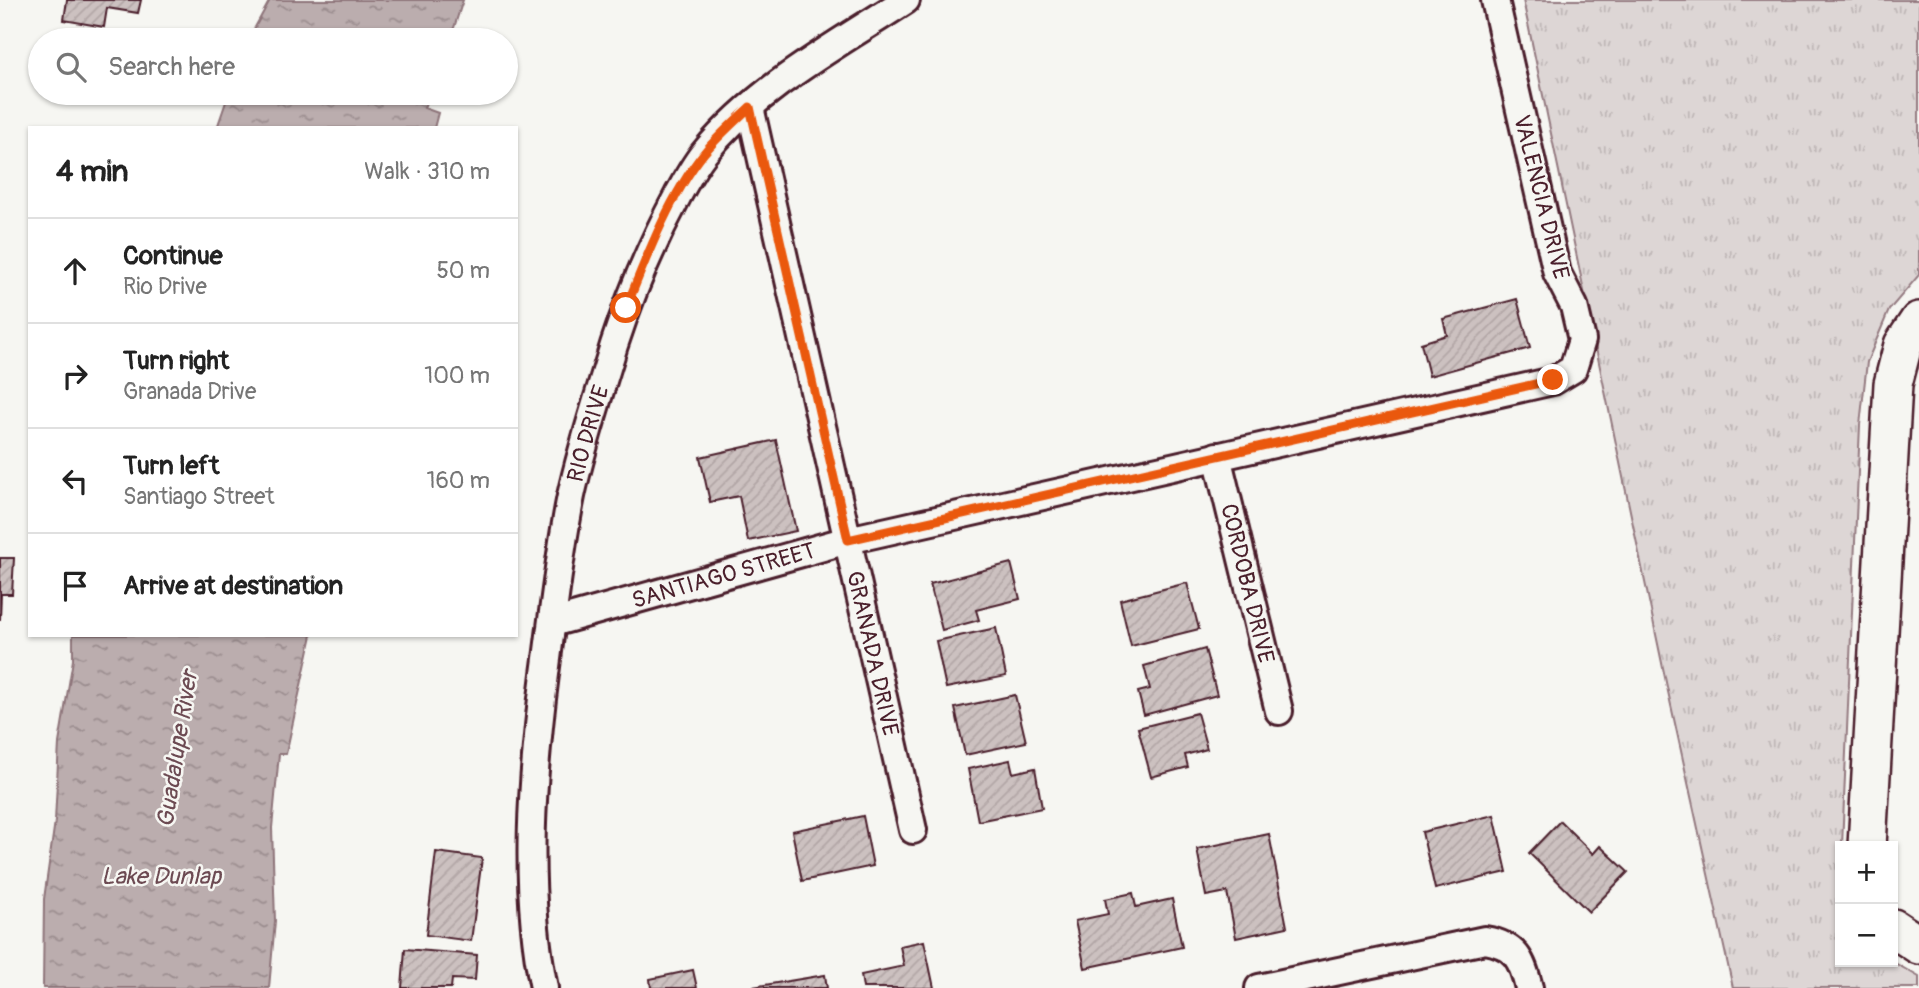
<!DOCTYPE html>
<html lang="en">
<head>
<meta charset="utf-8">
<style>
  body { margin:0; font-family:Pangolin,sans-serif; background:#f6f6f6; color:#222 }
  .controls { position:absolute; right:21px; bottom:21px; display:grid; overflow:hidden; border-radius:0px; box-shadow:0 2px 5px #0004 }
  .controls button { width:63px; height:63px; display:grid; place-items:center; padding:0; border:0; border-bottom:2px solid #e0e0e0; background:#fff; color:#222; font:35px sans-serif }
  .stop { position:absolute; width:21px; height:21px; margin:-16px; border:5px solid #ea580c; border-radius:50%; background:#fff }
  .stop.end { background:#ea580c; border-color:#fff; box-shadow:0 2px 7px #0008 }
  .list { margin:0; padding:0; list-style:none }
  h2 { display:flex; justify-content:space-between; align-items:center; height:91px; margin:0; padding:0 28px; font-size:30px }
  h2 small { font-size:23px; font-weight:400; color:#767676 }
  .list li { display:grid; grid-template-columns:46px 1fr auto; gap:21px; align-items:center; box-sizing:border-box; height:105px; padding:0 28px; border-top:2px solid #e0e0e0 }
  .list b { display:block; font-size:26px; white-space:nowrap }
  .list p { margin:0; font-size:23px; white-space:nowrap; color:#767676 }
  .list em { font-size:23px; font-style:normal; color:#767676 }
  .icon { flex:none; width:38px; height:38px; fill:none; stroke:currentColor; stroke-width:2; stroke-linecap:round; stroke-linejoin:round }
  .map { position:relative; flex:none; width:1919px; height:988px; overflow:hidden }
  .search { position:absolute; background:#fff; box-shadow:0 2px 5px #0004; left:28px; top:28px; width:490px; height:77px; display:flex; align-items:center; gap:18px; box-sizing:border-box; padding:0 24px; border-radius:38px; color:#767676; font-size:26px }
  .panel { position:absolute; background:#fff; box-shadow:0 2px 5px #0004; left:28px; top:126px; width:490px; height:511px; border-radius:0px }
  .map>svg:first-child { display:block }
</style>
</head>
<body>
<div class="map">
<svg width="1919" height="988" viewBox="0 0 1919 988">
  <defs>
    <pattern id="grass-tufts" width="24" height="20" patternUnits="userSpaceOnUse" patternTransform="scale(1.75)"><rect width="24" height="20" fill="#ddd6d5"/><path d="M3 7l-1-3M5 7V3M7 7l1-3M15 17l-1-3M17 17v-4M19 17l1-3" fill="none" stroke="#bfb7b7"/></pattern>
    <pattern id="water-ripples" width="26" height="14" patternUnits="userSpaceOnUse" patternTransform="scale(1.75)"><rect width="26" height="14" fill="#bbadae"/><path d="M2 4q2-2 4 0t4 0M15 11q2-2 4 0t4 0" fill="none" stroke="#9a8c8e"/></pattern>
    <pattern id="building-hatch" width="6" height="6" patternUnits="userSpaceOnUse" patternTransform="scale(1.75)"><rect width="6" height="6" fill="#ccc1c0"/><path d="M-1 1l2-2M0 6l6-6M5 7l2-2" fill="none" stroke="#b1a5a5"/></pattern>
  </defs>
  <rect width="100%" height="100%" fill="#f6f6f2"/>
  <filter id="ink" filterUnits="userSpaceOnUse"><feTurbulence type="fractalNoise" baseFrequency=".0143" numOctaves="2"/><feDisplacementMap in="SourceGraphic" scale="14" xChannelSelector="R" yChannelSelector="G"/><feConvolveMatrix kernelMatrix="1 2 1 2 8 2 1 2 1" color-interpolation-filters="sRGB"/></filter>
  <g filter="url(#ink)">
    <path fill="url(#grass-tufts)" stroke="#947a80" stroke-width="2" d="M1523 0H1919V275L1889 310 1867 362 1860 425 1842 846H1840V962H1893L1919 977V988H1733L1667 687Z"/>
    <g fill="url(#water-ripples)" stroke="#8e747a" stroke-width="2">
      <path d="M270 0H463L450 40H248Z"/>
      <path d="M229 93H430L424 108 438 113 434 128H217Z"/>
      <path d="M73 635H312L286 754H279L272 828 275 921 269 988H43L44 899 55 821 59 743 73 660Z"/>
    </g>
    <g fill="url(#building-hatch)" stroke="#4a1f2b" stroke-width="2">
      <path d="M67 0H141L138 13 107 8 104 27 64 20Z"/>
      <path d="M1517 299 1530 348 1429 376 1421 343 1447 335 1443 319Z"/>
      <path d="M776 440 796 531 748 541 739 496 710 502 700 457Z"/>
      <path d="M0 558H14L12 594H1L0 620Z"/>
      <path d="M1011 563 1020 599 976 610 979 620 942 630 930 584Z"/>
      <path d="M1187 583 1199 629 1131 646 1120 600Z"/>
      <path d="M996 628 1006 676 946 688 936 641Z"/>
      <path d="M1205 649 1217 695 1144 715 1138 692 1150 689 1144 666Z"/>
      <path d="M1015 695 1026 742 965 755 955 708Z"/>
      <path d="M1197 713 1207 749 1185 755 1188 767 1151 777 1138 728Z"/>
      <path d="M1010 760 1013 773 1035 768 1042 808 978 821 968 769Z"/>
      <path d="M1494 815 1507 872 1435 889 1422 832Z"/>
      <path d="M863 816 873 866 802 881 792 831Z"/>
      <path d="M1560 821 1593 854 1600 846 1628 872 1589 912 1529 853Z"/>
      <path d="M1269 834 1287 927 1236 938 1227 892 1206 896 1197 849Z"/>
      <path d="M436 852 482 858 471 941 426 935Z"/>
      <path d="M1133 893 1136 907 1172 899 1182 947 1085 968 1075 921 1108 914 1105 899Z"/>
      <path d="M924 941 934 988H863L861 975 904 966 900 946Z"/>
      <path d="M405 949 477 955 475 980 452 979 451 988H402Z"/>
      <path d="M693 970 697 988H651L650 979Z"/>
      <path d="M825 975 827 988H747Z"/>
    </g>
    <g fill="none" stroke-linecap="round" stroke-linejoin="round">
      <defs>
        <g id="street">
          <path id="s1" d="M750 107 913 830"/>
          <path id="s2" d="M1217 456 1279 711"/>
          <path id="s3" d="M552 623 848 540 1553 381 1573 369 1582 340 1574 306 1557 273 1495 0"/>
          <path id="s4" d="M544 988C523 886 532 777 545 674 553 615 559 555 571 496 582 445 599 395 614 345 631 293 652 243 678 195 686 181 694 165 705 152 758 87 837 45 906 0"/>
          <path d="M1259 988 1485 940C1516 945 1522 960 1529 988"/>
        </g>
        <g id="secondary">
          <path d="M1867 846 1893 384 1903 345 1919 321"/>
          <path d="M1893 928 1919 945"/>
        </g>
      </defs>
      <use href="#street" stroke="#4a1f2b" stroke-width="32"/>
      <use href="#secondary" stroke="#4a1f2b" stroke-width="42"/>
      <use href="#street" stroke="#f6f6f2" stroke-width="26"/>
      <use href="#secondary" stroke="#f6f6f2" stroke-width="37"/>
    </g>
  </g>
  <g fill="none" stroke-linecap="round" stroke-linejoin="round" filter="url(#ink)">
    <path stroke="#ea580c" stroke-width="9" d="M626 308C646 258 670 195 704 153 718 136 734 122 750 107L848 540 1553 380"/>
  </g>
  <g text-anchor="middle" stroke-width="5" stroke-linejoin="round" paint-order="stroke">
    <g font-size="23" fill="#4a1f2b" stroke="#f6f6f2">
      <text transform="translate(1542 197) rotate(76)" y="8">VALENCIA DRIVE</text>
      <text dy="8" stroke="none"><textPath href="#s4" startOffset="560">RIO DRIVE</textPath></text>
      <text dy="8" stroke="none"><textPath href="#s3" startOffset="178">SANTIAGO STREET</textPath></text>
      <text dy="8" stroke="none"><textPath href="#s2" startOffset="131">CORDOBA DRIVE</textPath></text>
      <text dy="8" stroke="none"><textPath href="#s1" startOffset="560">GRANADA DRIVE</textPath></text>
    </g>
    <g font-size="24" font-style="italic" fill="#6c4a52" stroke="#f6f6f2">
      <text transform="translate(177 749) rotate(-81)" y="8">Guadalupe River</text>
      <text x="161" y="884">Lake Dunlap</text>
    </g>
  </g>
</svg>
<div class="controls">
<button>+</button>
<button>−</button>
</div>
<div class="stop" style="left:626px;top:308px"></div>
<div class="stop end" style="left:1553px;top:380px"></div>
<div class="search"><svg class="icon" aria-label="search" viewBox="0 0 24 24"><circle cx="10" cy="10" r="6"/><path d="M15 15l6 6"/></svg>Search here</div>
<section class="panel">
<h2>4 min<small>Walk · 310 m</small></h2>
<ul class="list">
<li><svg class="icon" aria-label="ahead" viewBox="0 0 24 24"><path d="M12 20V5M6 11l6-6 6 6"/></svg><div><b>Continue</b><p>Rio Drive</p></div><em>50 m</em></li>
<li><svg class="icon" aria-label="right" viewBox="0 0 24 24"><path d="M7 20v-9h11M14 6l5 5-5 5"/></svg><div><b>Turn right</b><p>Granada Drive</p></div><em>100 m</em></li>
<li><svg class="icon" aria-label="left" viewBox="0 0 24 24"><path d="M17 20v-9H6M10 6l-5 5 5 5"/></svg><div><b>Turn left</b><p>Santiago Street</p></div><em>160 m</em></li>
<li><svg class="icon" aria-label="arrive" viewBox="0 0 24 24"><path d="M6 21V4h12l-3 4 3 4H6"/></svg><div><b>Arrive at destination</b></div></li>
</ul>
</section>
</div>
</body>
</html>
